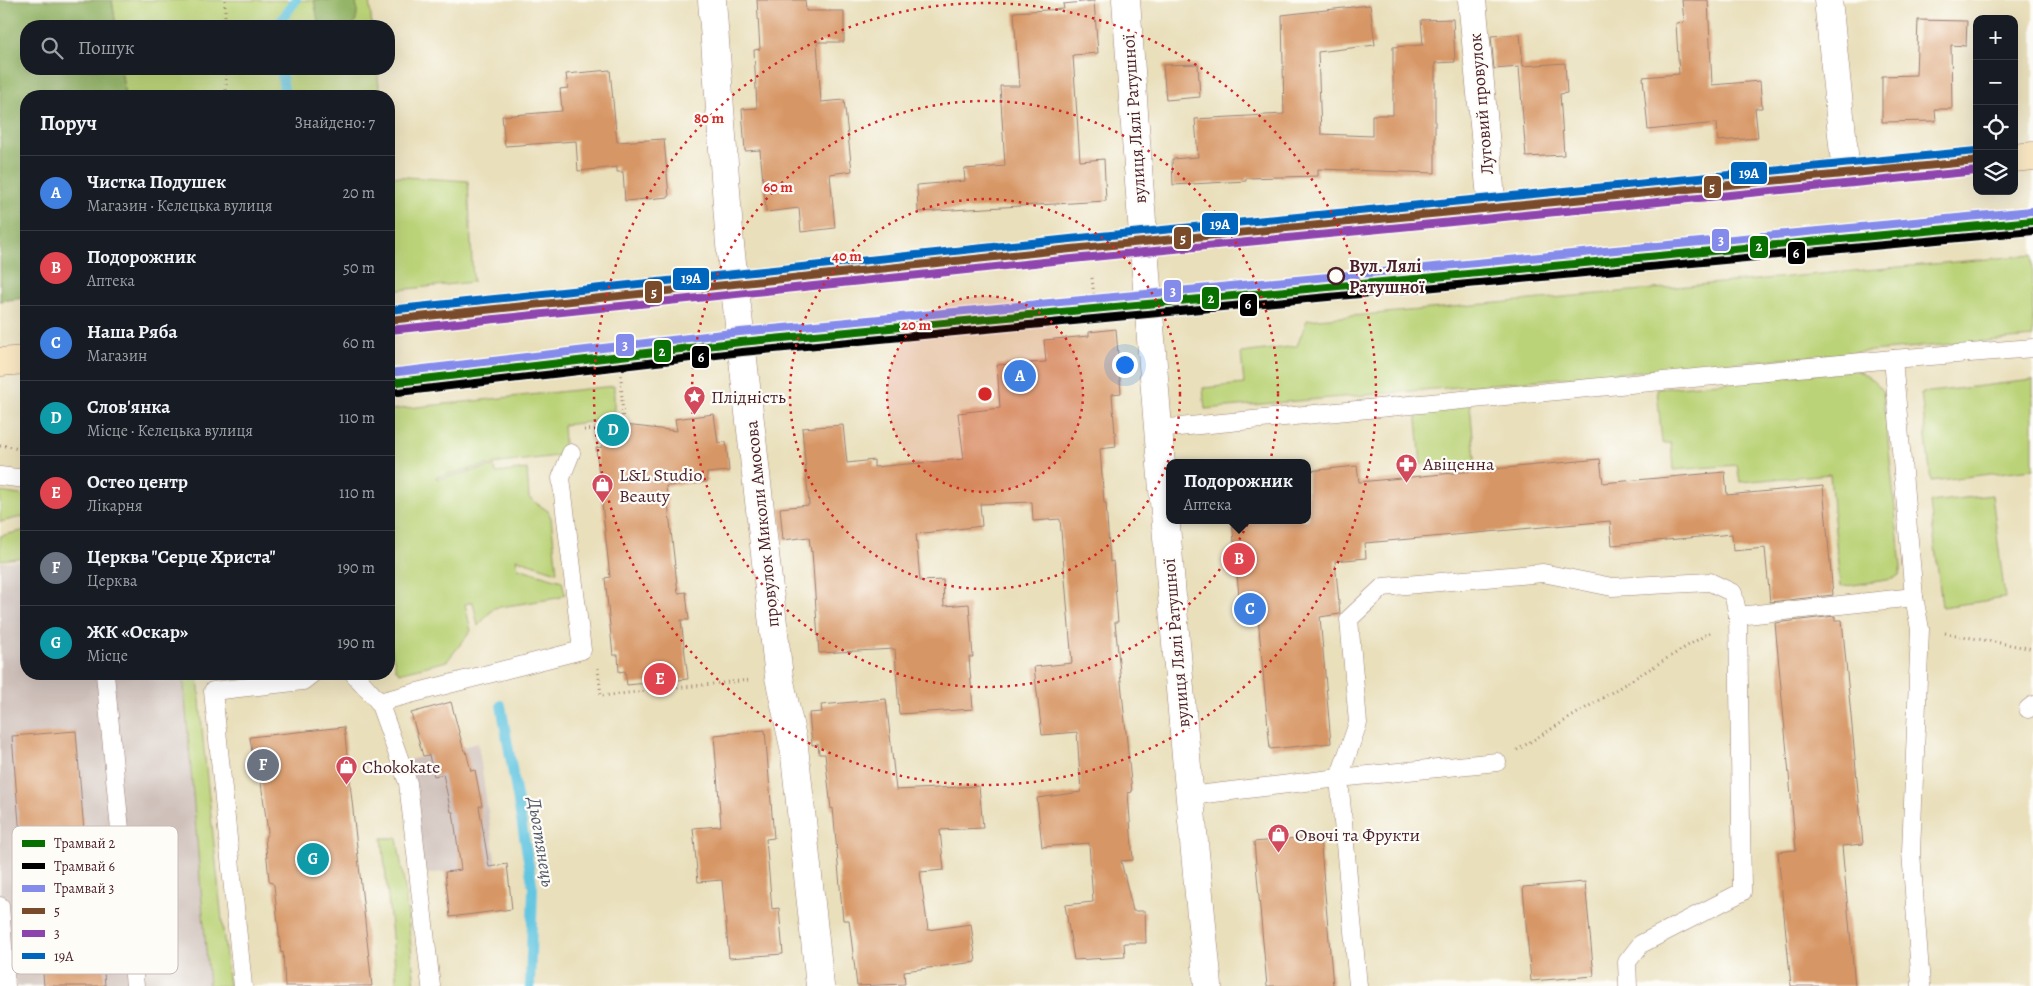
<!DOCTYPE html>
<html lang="uk">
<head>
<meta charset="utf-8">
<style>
  body { margin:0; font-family:Alegreya,serif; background:#242831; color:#f1f3f6 }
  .controls { position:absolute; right:15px; top:15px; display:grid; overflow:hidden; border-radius:10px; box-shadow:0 5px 20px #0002 }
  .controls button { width:45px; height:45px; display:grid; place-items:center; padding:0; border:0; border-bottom:1px solid #363941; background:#171b24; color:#f1f3f6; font:25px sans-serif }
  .you { position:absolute; left:1124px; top:364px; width:18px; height:18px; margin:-12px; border:4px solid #fff; border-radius:50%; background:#1a73e8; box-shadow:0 0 0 8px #1a73e833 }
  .badge { display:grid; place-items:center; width:32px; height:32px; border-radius:50%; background:#d1495b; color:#fff; font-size:16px; font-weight:700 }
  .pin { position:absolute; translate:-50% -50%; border:2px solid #fff; box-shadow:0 1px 5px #0006 }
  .popup { position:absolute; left:1166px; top:459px; width:145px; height:65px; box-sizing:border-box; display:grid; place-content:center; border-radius:10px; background:#171b24; filter:drop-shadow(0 1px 4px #0005); font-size:16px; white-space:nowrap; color:#9ea1a6 }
  .popup b { font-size:19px; color:#f1f3f6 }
  .popup::after { content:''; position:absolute; left:50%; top:100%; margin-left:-10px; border:10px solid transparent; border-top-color:#171b24 }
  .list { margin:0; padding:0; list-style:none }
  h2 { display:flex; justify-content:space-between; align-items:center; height:65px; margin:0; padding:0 20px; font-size:21px }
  h2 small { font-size:16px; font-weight:400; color:#9ea1a6 }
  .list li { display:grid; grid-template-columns:32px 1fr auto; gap:15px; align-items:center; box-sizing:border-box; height:75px; padding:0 20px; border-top:1px solid #363941 }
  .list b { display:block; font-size:19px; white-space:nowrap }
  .list p { margin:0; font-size:16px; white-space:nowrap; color:#9ea1a6 }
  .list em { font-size:16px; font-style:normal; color:#9ea1a6 }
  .icon { flex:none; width:28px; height:28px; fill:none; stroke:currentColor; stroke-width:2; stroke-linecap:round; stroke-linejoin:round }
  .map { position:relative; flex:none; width:2033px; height:986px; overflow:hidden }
  .search { position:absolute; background:#171b24; box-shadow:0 5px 20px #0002; left:20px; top:20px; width:375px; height:55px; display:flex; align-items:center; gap:12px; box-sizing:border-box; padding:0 18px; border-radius:20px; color:#9ea1a6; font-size:19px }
  .panel { position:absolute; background:#171b24; box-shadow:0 5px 20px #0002; left:20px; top:90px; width:375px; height:590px; border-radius:20px }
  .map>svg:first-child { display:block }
</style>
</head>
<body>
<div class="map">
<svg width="2033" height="986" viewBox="0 0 2033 986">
  <rect width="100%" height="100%" fill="#fdfcf7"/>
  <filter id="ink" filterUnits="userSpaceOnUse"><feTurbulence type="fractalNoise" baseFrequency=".02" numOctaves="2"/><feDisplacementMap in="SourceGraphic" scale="10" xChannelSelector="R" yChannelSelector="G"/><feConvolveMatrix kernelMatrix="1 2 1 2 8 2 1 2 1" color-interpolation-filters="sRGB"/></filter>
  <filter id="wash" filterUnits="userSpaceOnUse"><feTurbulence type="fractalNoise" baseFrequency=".0096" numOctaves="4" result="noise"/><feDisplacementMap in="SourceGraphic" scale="20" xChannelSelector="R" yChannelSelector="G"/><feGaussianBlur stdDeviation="1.12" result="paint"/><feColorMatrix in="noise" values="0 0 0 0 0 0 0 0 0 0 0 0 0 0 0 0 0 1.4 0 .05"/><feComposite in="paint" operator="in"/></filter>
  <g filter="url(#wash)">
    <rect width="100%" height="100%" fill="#e9dfbb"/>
    <g fill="#cfc0ba">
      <path d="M26 561V674H183L209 986H0V562Z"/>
      <path d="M478 743 496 866 419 875 401 762Z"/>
    </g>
    <g fill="#bbd378" stroke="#827952">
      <path d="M112 0H369L372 26H116Z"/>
      <path d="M121 69H377L380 96H125Z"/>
      <path d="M389 166 390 176 468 181 473 282 389 291Z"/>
      <path d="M2033 255V337L1205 409 1203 388 1244 384 1241 353 1297 346 1307 320Z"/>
      <path d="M1853 370C1867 373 1874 380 1883 391L1901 567 1899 575 1893 579 1840 587 1830 474 1740 482 1737 465 1673 470 1671 443H1662L1657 389Z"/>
      <path d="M2033 380V469L1931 481 1921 393Z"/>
      <path d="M614 386V419L563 425 565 455 492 464 436 477 437 479 494 466 496 473 527 469 529 498 548 511 551 518 557 572 516 559 518 568 562 581 565 594 558 598 494 608 478 626 473 602 465 604 471 631 447 661 399 673 396 669 389 638V410Z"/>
      <path d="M1470 404 1476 469 1434 473 1433 463 1421 464 1416 409Z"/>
      <path d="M0 492 26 496V516L0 522Z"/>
      <path d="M1992 495 2005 598 1942 607 1930 502Z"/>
      <path d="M26 530V557L0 560V536Z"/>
      <path d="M183 674H198L203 740 229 986H209Z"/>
      <path d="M382 838H397L405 889 415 986H397Z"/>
    </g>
    <g fill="#94b568" stroke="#6f6a4a">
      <path d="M0 0H112L116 26H26V69H121L125 96H26V298L0 301Z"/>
      <path d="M314 0H356C357 9 359 20 352 26H319Z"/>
    </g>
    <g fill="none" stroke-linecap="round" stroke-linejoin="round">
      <g stroke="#63c6e1" stroke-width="10">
        <path d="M277 26 296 0"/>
        <path d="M281 69 285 96"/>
        <path d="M501 705 533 888 530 986"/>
      </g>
    </g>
    <g id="blocks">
      <g fill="#d79665">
        <path d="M757 0H805L806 11H844V42H817L821 102 844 100 852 171 830 174 835 228 801 232 799 208 766 212 760 150 745 151 742 109 757 108 754 50 760 49Z"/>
        <path d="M1682 0H1708L1712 85 1760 81 1762 108H1755L1758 138 1718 141 1717 123 1648 130 1643 77 1679 74 1676 23 1684 22Z"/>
        <path d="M1094 1 1098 53 1073 55 1080 161 1104 159 1106 201 918 212 917 185 965 181 964 169 1005 166 1000 86H1019L1014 12 1064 9 1063 4Z"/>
        <path d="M1370 5 1375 45 1318 52 1321 134 1372 136V115H1393V47L1423 45 1421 20 1453 19 1455 62 1435 63V173L1318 169V176L1246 178V181L1173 185 1172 159 1198 157 1195 119 1284 114 1282 15Z"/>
        <path d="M1918 20 1967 21 1966 46 1951 45 1952 109H1935L1936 121 1882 122V76L1916 75Z"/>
        <path d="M1520 34 1523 66 1565 63 1567 93 1560 94 1564 155 1526 157 1519 67 1494 69 1491 36Z"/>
        <path d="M1198 64 1200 97 1166 100 1163 65Z"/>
        <path d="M610 70 617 142 664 139 669 197 625 201 623 172H617V167L578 171 576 141 505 146 502 116 562 111 560 89 568 88 566 74Z"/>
        <path d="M1116 329 1121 393 1112 394 1116 447 1100 449 1104 503H1106L1110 562 1113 561 1118 622H1115L1132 792 1128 793 1133 860 1121 861 1133 911H1145L1146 943H1124L1125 957 1074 960 1065 905 1093 902 1089 843 1042 847 1037 798 1081 792 1077 732 1042 735 1034 667 1072 663 1060 519 1033 521 1032 502 980 504 982 526 916 534 920 581 943 580 944 606 969 604 973 657H969L973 709 899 714 895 649 819 653 812 551 811 552 809 537 783 540 780 508 809 505 802 428 843 425 847 463 874 460V467L964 459 958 413 1000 408 997 365 1046 362 1044 340 1089 336V332Z"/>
        <path d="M714 414 718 443 726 442 729 471 707 473V482L666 486 678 593 686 592 689 620H681L688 679 627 685 625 671 619 672 618 655H613L605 578 610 577 596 448 602 447 601 432 625 429V425L677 431 675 419Z"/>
        <path d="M1600 459 1603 483 1725 472 1727 495 1823 486 1833 595 1770 602 1765 548 1733 551 1732 534 1612 545 1610 521 1365 543 1366 558 1335 561 1340 614 1320 617 1331 743 1270 749 1258 617 1241 618 1232 520H1308V471L1357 466 1359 482Z"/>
        <path d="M1835 616V620H1842L1863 844 1842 846 1855 986H1791L1778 852 1796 850 1775 623Z"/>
        <path d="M886 699 896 790 979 786 983 828 940 830 944 870 920 872 928 930 971 924 976 962 904 971 905 984 857 986 849 920H843L833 808 831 809 825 754H819L818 744 812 745 809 713 822 712 821 705Z"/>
        <path d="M451 702 464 751H466L471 771 475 770 482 806H479L489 867 507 864 512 909 450 917 445 872 461 870 453 812H451L443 774 434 776 429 755 423 756 411 713Z"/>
        <path d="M344 727 372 986H285L283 952 281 953 274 885 269 880 265 838 268 832 260 776 255 777 250 737Z"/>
        <path d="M765 730 774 838 766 839 772 909 779 908 783 954 729 958 722 880 698 882 693 828 721 826 714 735Z"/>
        <path d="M76 731 92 932 101 931 105 986H44L40 935 28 936 12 736Z"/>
        <path d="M1320 836 1333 986H1267L1254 842Z"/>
        <path d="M1585 882 1594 976 1531 981 1523 887Z"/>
      </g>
    </g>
  </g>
  <g filter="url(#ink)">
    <use href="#blocks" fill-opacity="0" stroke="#9a7f73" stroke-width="1"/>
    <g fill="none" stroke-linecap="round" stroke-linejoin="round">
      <defs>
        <g id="service">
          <path d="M1893 359 1914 597 1920 629 1911 852 1921 986"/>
          <path d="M1158 429 1893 359 2033 348"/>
          <path d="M0 476 26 479"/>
          <path d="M1738 616 1914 597"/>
          <path d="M105 674 135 986"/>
          <path d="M354 674 379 702 408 783 431 986"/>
          <path d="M379 702 582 650 561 478 571 453"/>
          <path d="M2028 709 2033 705"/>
          <path d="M1189 796 1339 778 1497 762"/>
          <path d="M0 906 6 986"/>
          <path d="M243 986 213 691 303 681 312 674"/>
          <path d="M1358 986 1339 778 1358 723 1349 619 1383 587 1543 573 1612 587 1710 582 1733 593 1738 616 1742 892 1641 944 1627 962 1628 986"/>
        </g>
        <g id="minor">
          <path d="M712 0 730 245 779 677 794 747 820 986"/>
          <path d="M1126 0C1149 329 1175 658 1208 986"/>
          <path d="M1472 0 1492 208"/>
          <path d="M1828 0 1846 173"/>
        </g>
        <g id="secondary">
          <path d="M2014 158 2033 156"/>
          <path d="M389 320 1071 249 1977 161"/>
          <path d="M0 362 26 360"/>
        </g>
      </defs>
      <use href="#service" stroke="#9a7f73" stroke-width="19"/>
      <use href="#minor" stroke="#9a7f73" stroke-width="29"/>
      <use href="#secondary" stroke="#9a7f73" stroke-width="29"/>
      <g stroke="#9a7f73" stroke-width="3" stroke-dasharray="1 4" stroke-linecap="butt">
        <path d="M225 0V26"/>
        <path d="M226 69V96"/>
        <path d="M1092 278 1097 323"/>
        <path d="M584 430 623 427 621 375"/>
        <path d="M0 446H8L21 450"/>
        <path d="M1945 633 2033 649"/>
        <path d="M598 668 601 696 749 680"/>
        <path d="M1517 750 1712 631"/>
      </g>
      <use href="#service" stroke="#fff" stroke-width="18"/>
      <use href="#minor" stroke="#fff" stroke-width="28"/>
      <use href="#secondary" stroke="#f9e7c3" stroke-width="28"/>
      <defs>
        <path id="bus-1" d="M389 320 1071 249 1977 161"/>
        <path id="bus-2" d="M390 330 1072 259 1977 171"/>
        <path id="bus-3" d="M389 310 1070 239 1976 151"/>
      </defs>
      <use href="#bus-1" stroke="#fdfcf7" stroke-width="11"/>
      <use href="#bus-2" stroke="#fdfcf7" stroke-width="11"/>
      <use href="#bus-3" stroke="#fdfcf7" stroke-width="11"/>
      <use href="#bus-1" stroke="#7a4b2a" stroke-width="8"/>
      <use href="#bus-2" stroke="#8e44ad" stroke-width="8"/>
      <use href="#bus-3" stroke="#0065bd" stroke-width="8"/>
      <defs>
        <path id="tram-1" d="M389 383 741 342 2033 221"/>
        <path id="tram-2" d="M390 393 742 352 2033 231"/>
        <path id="tram-3" d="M389 373 740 332 2032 211"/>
      </defs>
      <use href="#tram-1" stroke="#fdfcf7" stroke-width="11"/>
      <use href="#tram-2" stroke="#fdfcf7" stroke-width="11"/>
      <use href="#tram-3" stroke="#fdfcf7" stroke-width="11"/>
      <use href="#tram-1" stroke="#077000" stroke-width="8"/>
      <use href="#tram-2" stroke="#000" stroke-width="8"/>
      <use href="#tram-3" stroke="#848bea" stroke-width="8"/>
    </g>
  </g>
  <circle cx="985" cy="394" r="98" fill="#d62828" fill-opacity=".12"/>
  <g fill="none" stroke="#d62828" stroke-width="2.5" stroke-dasharray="2.5 5">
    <circle cx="985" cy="394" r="98"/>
    <circle cx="985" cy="394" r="195"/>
    <circle cx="985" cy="394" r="293"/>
    <circle cx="985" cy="394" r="391"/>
  </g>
  <defs>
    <symbol id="sight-pin" viewBox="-11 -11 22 30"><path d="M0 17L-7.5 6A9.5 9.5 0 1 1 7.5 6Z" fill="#d1495b" stroke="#fdfcf7"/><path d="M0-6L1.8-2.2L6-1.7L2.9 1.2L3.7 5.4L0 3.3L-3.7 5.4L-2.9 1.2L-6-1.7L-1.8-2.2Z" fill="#fff"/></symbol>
    <symbol id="pharmacy-pin" viewBox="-11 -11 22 30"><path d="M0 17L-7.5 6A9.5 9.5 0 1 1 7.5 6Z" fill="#d1495b" stroke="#fdfcf7"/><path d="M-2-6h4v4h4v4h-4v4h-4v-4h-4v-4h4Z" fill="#fff"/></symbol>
    <symbol id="shop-pin" viewBox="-11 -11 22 30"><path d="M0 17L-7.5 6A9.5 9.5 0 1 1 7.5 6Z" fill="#d1495b" stroke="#fdfcf7"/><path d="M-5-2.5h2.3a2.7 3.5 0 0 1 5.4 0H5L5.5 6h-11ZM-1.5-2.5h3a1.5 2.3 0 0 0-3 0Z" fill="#fff"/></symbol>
  </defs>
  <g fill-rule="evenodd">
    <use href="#sight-pin" x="682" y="384" width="25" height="34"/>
    <use href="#pharmacy-pin" x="1394" y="452" width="25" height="34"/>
    <use href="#shop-pin" x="590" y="472" width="25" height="34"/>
    <use href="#shop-pin" x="334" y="754" width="25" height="34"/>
    <use href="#shop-pin" x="1266" y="822" width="25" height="34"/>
  </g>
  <circle fill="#fdfcf7" stroke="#4a1f2b" stroke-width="2.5" cx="1336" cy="276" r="8"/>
  <g text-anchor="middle" stroke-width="4.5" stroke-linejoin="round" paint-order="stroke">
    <g font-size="18" fill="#4a1f2b" stroke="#fdfcf7">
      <text transform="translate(1481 104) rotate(-95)" y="6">Луговий провулок</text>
      <text transform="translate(1134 119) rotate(-94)" y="6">вулиця Лялі Ратушної</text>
      <text transform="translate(762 524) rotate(-96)" y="6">провулок Миколи Амосова</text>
      <text transform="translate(1176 643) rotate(-95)" y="6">вулиця Лялі Ратушної</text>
    </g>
    <g font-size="18" font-weight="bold" fill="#4a1f2b" stroke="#fdfcf7" text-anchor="start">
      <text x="1349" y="272">Вул. Лялі<tspan x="1349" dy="21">Ратушної</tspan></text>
    </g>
    <g font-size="18" fill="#4a1f2b" stroke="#fdfcf7" text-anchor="start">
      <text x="711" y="403">Плідність</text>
      <text x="1423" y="470">Авіценна</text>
      <text x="619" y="481">L&amp;L Studio<tspan x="619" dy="21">Beauty</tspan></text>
      <text x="362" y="773">Chokokate</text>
      <text x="1295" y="841">Овочі та Фрукти</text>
    </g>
    <g font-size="19" font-style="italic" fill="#53596b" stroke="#fdfcf7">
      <text transform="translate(542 842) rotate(81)" y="7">Дьогтянець</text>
    </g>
  </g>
  <rect x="12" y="826" width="166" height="148" rx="8" fill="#fdfcf7" stroke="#c7baba" stroke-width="1"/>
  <rect x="22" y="840" width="23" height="7" fill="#077000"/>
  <rect x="22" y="863" width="23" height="6" fill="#000"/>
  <rect x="22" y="885" width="23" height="7" fill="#848bea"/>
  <rect x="22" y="908" width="23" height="6" fill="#7a4b2a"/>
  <rect x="22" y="930" width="23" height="7" fill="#8e44ad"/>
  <rect x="22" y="953" width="23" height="6" fill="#0065bd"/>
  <g font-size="14" fill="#4a1f2b">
    <text x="54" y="848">Трамвай 2</text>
    <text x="54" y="871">Трамвай 6</text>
    <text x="54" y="893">Трамвай 3</text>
    <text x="54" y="916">5</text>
    <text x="54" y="938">3</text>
    <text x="54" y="961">19А</text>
  </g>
  <circle cx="985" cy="394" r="8" fill="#d62828" stroke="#fdfcf7" stroke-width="2.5"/>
  <g font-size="15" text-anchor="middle" font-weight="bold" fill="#d62828" stroke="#fdfcf7" stroke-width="4.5" stroke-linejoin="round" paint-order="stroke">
    <text x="709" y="123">80 m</text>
    <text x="778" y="192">60 m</text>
    <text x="847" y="261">40 m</text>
    <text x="916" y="330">20 m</text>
  </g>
  <g stroke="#fdfcf7" stroke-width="2">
    <rect x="1730" y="161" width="38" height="24" rx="5" fill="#0065bd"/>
    <rect x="1703" y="175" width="19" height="24" rx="5" fill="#7a4b2a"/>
    <rect x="1201" y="212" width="38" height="24" rx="5" fill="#0065bd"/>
    <rect x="1173" y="226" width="19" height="24" rx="5" fill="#7a4b2a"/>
    <rect x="1711" y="228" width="19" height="24" rx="5" fill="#848bea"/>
    <rect x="1749" y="235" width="20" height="24" rx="5" fill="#077000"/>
    <rect x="1787" y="241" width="19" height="24" rx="5" fill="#000"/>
    <rect x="672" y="267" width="38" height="24" rx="5" fill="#0065bd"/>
    <rect x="1163" y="279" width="19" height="24" rx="5" fill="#848bea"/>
    <rect x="644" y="280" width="19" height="24" rx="5" fill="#7a4b2a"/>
    <rect x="1201" y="286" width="19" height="24" rx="5" fill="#077000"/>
    <rect x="1239" y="293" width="19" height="24" rx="5" fill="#000"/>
    <rect x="615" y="333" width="20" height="24" rx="5" fill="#848bea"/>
    <rect x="653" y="339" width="19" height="24" rx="5" fill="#077000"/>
    <rect x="691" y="345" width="19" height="24" rx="5" fill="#000"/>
  </g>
  <g font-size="14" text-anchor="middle" font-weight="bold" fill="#fff">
    <text x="1749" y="178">19А</text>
    <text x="1712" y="192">5</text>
    <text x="1220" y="229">19А</text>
    <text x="1183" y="243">5</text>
    <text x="1721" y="245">3</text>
    <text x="1759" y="251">2</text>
    <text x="1796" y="258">6</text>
    <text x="691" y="283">19А</text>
    <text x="1173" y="296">3</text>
    <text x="654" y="297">5</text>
    <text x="1211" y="303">2</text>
    <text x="1248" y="309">6</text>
    <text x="625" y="350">3</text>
    <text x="662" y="356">2</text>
    <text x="701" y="362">6</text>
  </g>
</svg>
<div class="controls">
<button>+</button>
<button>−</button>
<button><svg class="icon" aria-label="locate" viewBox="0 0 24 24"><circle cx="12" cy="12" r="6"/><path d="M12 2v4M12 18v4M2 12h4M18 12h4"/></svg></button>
<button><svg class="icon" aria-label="layers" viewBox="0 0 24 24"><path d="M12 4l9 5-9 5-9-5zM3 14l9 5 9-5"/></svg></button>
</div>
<div class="you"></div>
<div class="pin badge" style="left:1020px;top:376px;background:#3f7fe0">A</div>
<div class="pin badge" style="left:1239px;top:559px;background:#e0444e">B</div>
<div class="popup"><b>Подорожник</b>Аптека</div>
<div class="pin badge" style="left:1250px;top:609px;background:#3f7fe0">C</div>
<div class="pin badge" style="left:613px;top:430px;background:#0f9aa8">D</div>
<div class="pin badge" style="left:660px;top:679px;background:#e0444e">E</div>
<div class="pin badge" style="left:263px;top:765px;background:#6b7280">F</div>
<div class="pin badge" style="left:313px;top:859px;background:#0f9aa8">G</div>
<div class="search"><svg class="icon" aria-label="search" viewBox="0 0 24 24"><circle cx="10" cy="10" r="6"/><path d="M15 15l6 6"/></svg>Пошук</div>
<section class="panel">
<h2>Поруч<small>Знайдено: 7</small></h2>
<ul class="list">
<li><span class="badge" style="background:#3f7fe0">A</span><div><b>Чистка Подушек</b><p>Магазин · Келецька вулиця</p></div><em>20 m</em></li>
<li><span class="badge" style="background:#e0444e">B</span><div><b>Подорожник</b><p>Аптека</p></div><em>50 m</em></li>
<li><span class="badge" style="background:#3f7fe0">C</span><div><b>Наша Ряба</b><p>Магазин</p></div><em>60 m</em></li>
<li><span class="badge" style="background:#0f9aa8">D</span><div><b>Слов'янка</b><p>Місце · Келецька вулиця</p></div><em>110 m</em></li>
<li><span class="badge" style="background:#e0444e">E</span><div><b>Остео центр</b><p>Лікарня</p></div><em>110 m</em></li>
<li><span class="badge" style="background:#6b7280">F</span><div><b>Церква &quot;Серце Христа&quot;</b><p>Церква</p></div><em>190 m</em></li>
<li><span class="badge" style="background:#0f9aa8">G</span><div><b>ЖК «Оскар»</b><p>Місце</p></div><em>190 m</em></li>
</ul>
</section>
</div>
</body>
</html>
